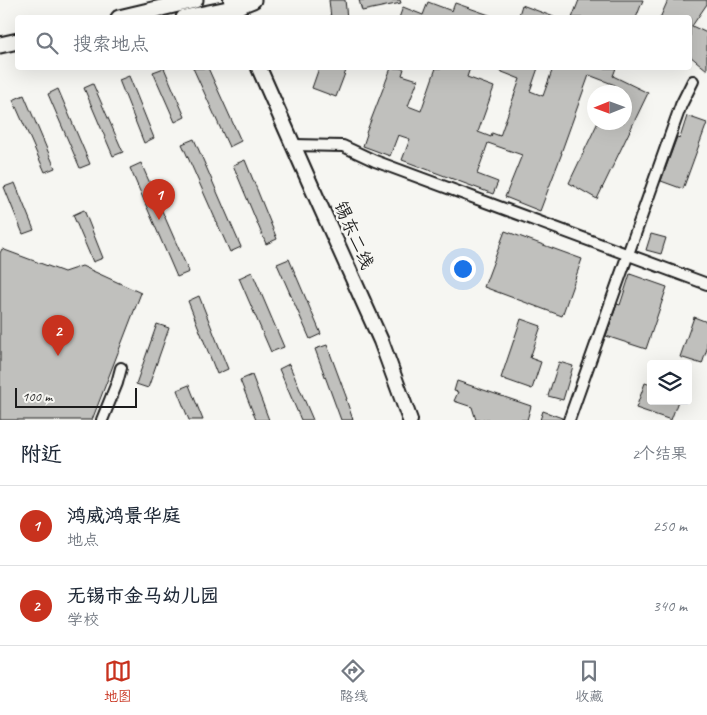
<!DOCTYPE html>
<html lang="zh">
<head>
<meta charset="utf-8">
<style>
  body { margin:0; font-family:Caveat,"LXGW WenKai TC",sans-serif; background:#f2f2f3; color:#1f2937 }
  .controls { position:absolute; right:15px; bottom:15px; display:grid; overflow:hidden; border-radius:5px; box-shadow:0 5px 20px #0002 }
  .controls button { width:45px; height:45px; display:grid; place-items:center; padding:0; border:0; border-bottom:1px solid #e0e1e3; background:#fff; color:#1f2937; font:25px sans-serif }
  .compass { position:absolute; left:587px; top:85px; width:45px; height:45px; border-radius:50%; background:#fff; box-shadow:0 5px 20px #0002; rotate:269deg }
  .scale { position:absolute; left:15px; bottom:12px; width:122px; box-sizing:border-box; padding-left:5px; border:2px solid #1c1c1c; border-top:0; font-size:14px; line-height:18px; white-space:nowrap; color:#1c1c1c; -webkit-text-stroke:4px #f6f6f2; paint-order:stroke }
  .you { position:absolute; left:462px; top:268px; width:18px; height:18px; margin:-12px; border:4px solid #fff; border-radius:50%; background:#1a73e8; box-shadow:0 0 0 8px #1a73e833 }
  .badge { display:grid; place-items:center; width:32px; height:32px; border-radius:50%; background:#c8321e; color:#fff; font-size:16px; font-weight:700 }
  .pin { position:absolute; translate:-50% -41px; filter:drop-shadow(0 1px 2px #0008) }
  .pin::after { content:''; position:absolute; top:26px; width:18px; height:15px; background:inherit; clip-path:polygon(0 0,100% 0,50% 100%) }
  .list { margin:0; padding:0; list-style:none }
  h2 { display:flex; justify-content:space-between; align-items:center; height:65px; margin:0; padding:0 20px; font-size:21px }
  h2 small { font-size:16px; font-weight:400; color:#747a83 }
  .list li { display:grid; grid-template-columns:32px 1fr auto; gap:15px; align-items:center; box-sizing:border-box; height:80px; padding:0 20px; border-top:1px solid #e0e1e3 }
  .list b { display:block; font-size:19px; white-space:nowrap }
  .list p { margin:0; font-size:16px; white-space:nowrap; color:#747a83 }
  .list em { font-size:16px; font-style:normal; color:#747a83 }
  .icon { flex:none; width:28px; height:28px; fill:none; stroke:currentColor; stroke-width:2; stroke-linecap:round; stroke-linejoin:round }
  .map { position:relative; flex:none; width:707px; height:420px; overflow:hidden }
  .search { position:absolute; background:#fff; box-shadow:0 5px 20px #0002; left:15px; right:15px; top:15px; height:55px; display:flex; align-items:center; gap:12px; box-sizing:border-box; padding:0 18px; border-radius:5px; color:#747a83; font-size:19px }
  .sheet { height:225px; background:#fff }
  nav { display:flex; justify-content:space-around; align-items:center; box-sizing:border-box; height:70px; border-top:1px solid #e0e1e3; background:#fff; font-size:14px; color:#747a83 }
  nav a { display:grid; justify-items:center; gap:2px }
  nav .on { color:#c8321e }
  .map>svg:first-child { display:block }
</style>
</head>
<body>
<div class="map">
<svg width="707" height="420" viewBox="0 0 707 420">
  <rect width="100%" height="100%" fill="#f6f6f2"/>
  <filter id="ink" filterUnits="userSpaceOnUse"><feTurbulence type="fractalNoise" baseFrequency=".02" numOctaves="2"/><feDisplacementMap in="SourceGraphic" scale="10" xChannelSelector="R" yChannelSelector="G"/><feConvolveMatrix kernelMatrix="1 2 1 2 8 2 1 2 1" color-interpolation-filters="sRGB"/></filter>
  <g filter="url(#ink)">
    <g fill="#c0c0bd" stroke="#1c1c1c">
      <path d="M329 0H345L347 18H331Z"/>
      <path d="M359 0H400L401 3 362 11Z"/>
      <path d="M579 0H643L636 18H572Z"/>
      <path d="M668 0H707V4L692 26 707 33V70L690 56V18H660Z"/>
      <path d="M428 2 452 11 455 3 495 17 494 18H399L403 7 423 15Z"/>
      <path d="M522 5 554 17V18H518Z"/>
      <path d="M164 68 185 117 175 122 153 72Z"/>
      <path d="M193 68H208L241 141 229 147Z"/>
      <path d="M319 68H347L336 97 312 88Z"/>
      <path d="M391 68H399L404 69 402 75 418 80 408 106 421 111 436 68H470L467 77 494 87 478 132 491 137 492 133 500 136 520 79 492 68H538L530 91 543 96 553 68H616L613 76 648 93 597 199 569 183 598 122H624V92H612L615 85 589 75 561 153H562L540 211 505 197 522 155 488 143 477 174 498 182 493 194 402 160 410 139 398 135 390 156 363 146 367 134 366 133Z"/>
      <path d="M129 76 154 138 144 143 119 80Z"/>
      <path d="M93 84 123 152 113 156 84 88Z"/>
      <path d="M58 89 90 164 80 168 48 94Z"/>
      <path d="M24 95 55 168 45 172 13 100Z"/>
      <path d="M687 116 707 123 683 189 661 181 677 137 680 138Z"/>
      <path d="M194 139 241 247 230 252 182 144Z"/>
      <path d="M245 160 277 239 266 244 233 165Z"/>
      <path d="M141 163 189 272 177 277 130 168Z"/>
      <path d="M15 183 34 230 23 234 4 187Z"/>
      <path d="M84 210 103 258 93 262 73 215Z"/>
      <path d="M505 231 582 259 562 316 484 287Z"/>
      <path d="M651 234 666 238 661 254 646 250Z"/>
      <path d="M2 249 64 272 82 266 141 293 92 420H0V253Z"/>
      <path d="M289 259 321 334 310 339 277 264Z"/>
      <path d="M252 272 284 347 271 352 239 278Z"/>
      <path d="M630 274 667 287 646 349 606 336 617 304 620 305Z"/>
      <path d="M199 296 228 369 217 374 188 301Z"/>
      <path d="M694 317 707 322V349L702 364 680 357Z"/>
      <path d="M521 319 541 326 530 358 541 362 532 389 501 378Z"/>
      <path d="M157 324 169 328 148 388 136 384Z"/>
      <path d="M327 345 347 399H346L353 420H341L315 349Z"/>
      <path d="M559 362 573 366 563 400 548 396Z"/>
      <path d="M289 364 313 420H301L279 369Z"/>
      <path d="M252 375 269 420H256L240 380Z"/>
      <path d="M457 381 531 406 527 420H476L472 407 454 401 458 392 454 391Z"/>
      <path d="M645 383 651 385V401H678L671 420 636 408Z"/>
      <path d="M189 385 203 420H189L177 390Z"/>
      <path d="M543 411 562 418V420H540Z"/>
    </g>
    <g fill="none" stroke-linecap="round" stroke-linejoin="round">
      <defs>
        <g id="minor">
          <path d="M293 145 343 146 375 161 707 284"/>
          <path d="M102 420 117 383 121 368"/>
          <path d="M569 420 681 105 693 81"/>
        </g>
        <g id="secondary">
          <path d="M231 0 237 18"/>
          <path d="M259 68 313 190 381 341 410 420"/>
        </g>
        <g id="primary">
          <path d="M119 18 195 0"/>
          <path d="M184 18 233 8 253 0"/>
          <path d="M0 45 18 41"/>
        </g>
      </defs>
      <use href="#minor" stroke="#1c1c1c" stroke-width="14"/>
      <use href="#secondary" stroke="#1c1c1c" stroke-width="18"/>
      <use href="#primary" stroke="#1c1c1c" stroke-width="19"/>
      <use href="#minor" stroke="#f6f6f2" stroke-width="10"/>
      <use href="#secondary" stroke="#f6f6f2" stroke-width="14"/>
      <use href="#primary" stroke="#f6f6f2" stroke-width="15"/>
    </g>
  </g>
  <g text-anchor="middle" stroke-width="5" stroke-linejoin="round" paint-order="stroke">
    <g font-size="18" fill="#1c1c1c" stroke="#f6f6f2">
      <text transform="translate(354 235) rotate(66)" y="6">锡东二线</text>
    </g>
  </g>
</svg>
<div class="controls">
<button><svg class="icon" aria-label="layers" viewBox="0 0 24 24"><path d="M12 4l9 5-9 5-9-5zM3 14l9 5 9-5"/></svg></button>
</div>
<svg class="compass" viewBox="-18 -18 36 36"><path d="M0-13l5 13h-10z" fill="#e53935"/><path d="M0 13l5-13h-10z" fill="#747a83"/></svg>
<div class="scale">100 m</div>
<div class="you"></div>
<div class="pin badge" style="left:159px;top:220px">1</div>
<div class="pin badge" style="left:58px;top:356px">2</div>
<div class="search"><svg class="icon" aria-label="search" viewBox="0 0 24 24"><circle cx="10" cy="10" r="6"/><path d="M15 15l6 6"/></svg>搜索地点</div>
</div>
<section class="sheet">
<h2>附近<small>2个结果</small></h2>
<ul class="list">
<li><span class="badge">1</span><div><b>鸿威鸿景华庭</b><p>地点</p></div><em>250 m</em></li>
<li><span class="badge">2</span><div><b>无锡市金马幼儿园</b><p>学校</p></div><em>340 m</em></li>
</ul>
</section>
<nav>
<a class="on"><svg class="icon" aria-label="map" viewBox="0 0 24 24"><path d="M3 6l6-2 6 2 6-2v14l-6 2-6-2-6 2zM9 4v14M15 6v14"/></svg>地图</a>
<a><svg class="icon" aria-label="directions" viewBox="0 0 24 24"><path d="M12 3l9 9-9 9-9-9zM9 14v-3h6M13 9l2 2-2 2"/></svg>路线</a>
<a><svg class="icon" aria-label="saved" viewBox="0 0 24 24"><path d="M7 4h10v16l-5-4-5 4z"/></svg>收藏</a>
</nav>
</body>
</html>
